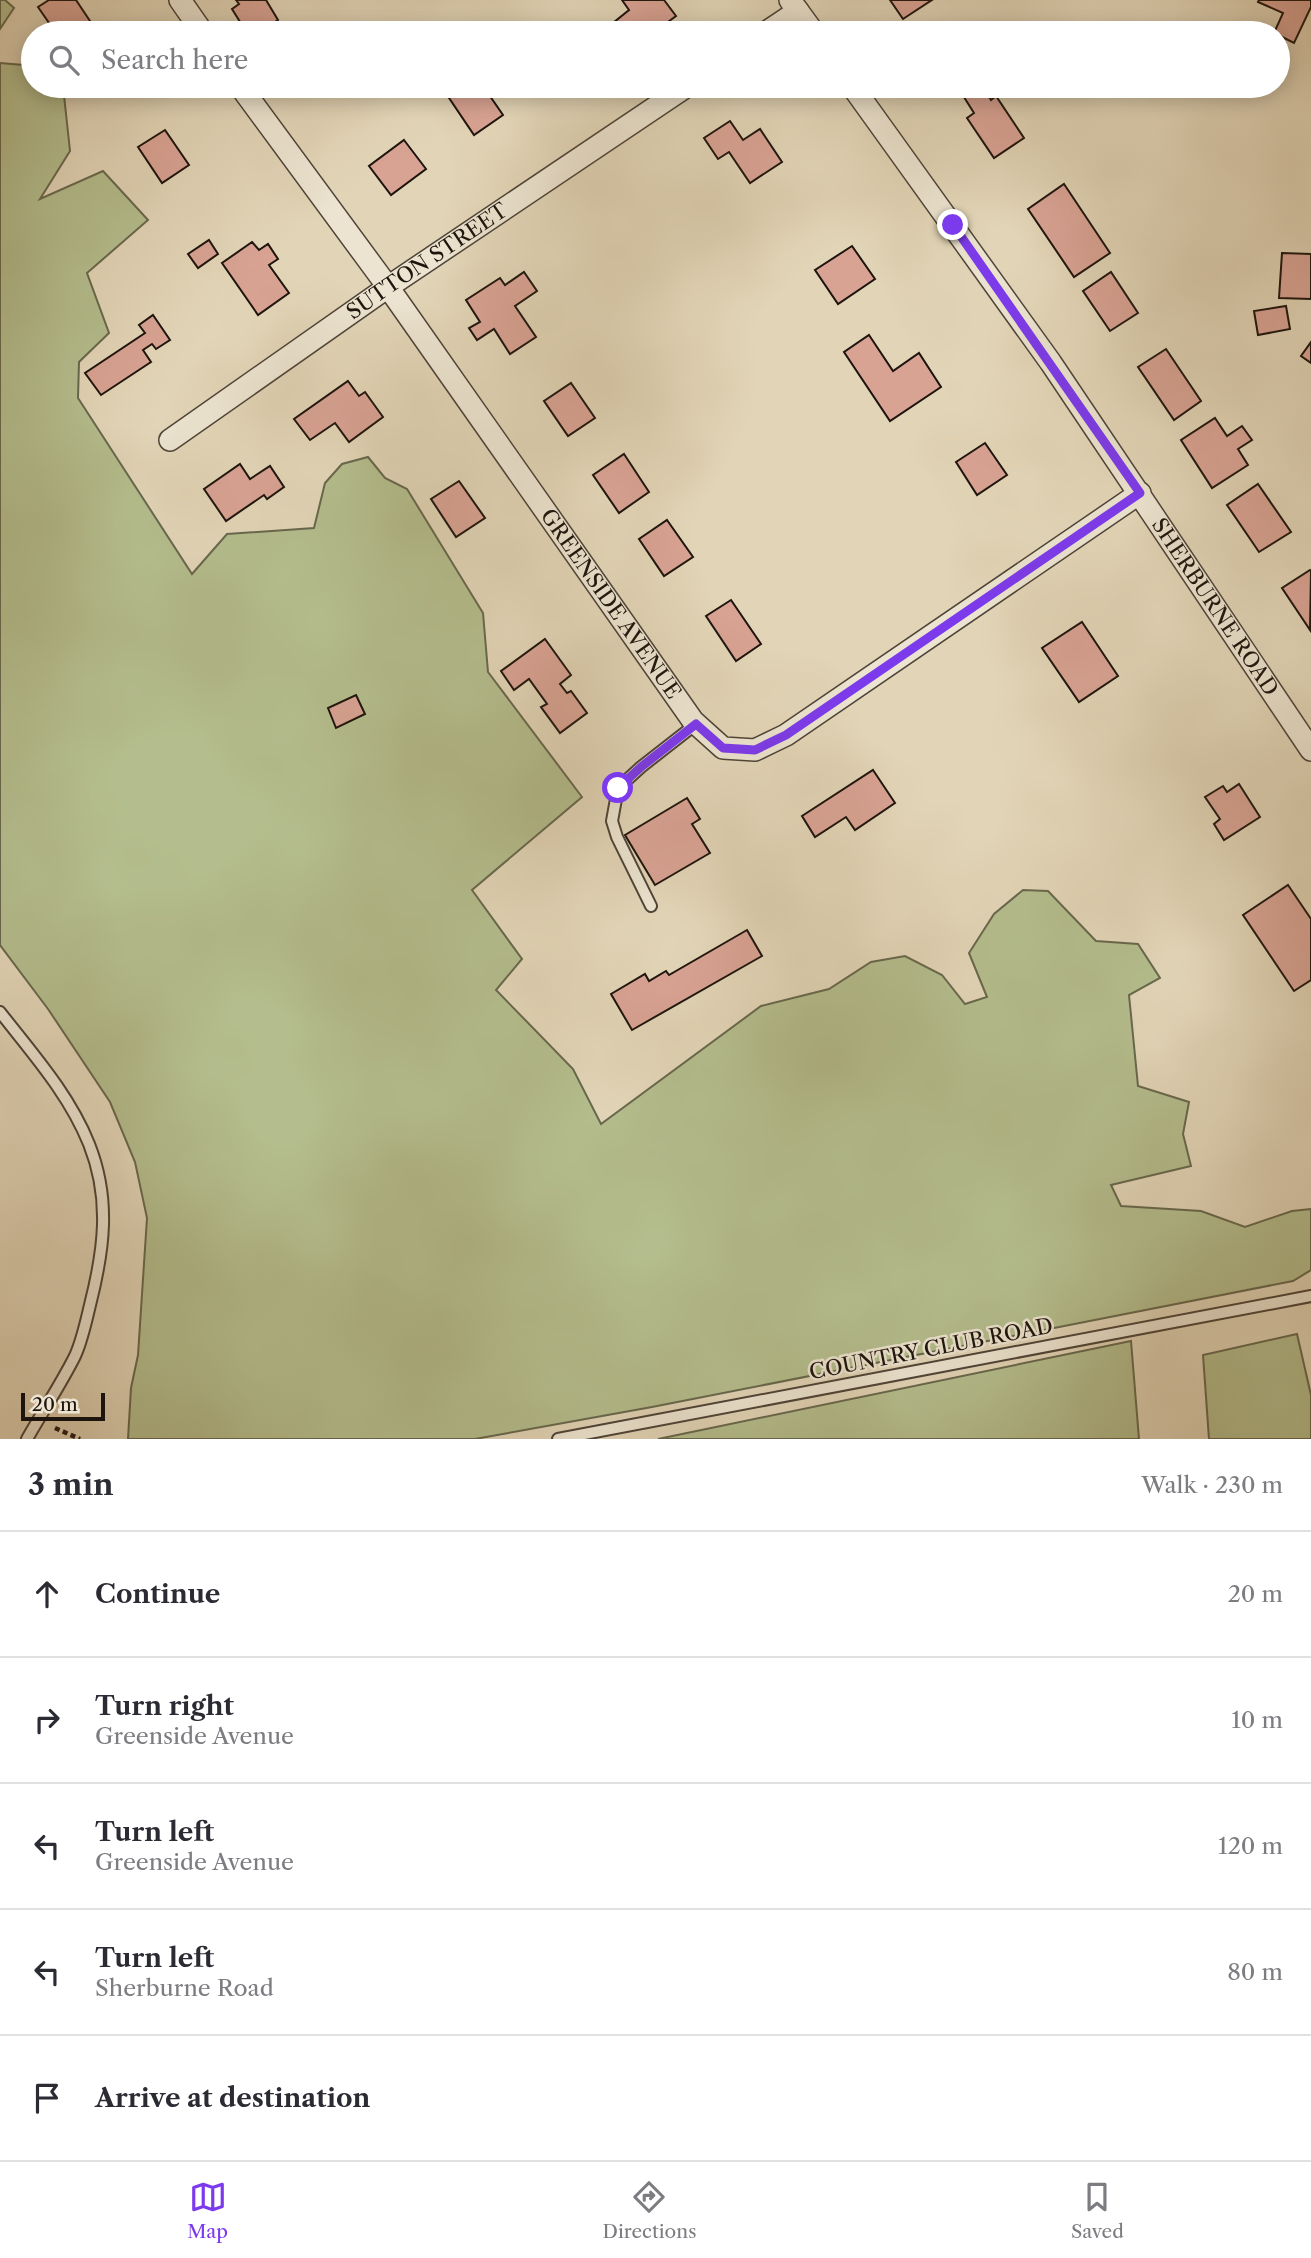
<!DOCTYPE html>
<html lang="en">
<head>
<meta charset="utf-8">
<style>
  body { margin:0; font-family:"Libre Caslon Text",serif; background:#f7f7f7; color:#2b2b33 }
  .scale { position:absolute; left:21px; bottom:18px; width:84px; box-sizing:border-box; padding-left:7px; border:4px solid #1d140d; border-top:0; font-size:19px; line-height:24px; white-space:nowrap; color:#1d140d; -webkit-text-stroke:5px #ece4d0; paint-order:stroke }
  .stop { position:absolute; width:21px; height:21px; margin:-16px; border:5px solid #7c3aed; border-radius:50%; background:#fff }
  .stop.end { background:#7c3aed; border-color:#fff; box-shadow:0 2px 7px #0008 }
  .list { margin:0; padding:0; list-style:none }
  h2 { display:flex; justify-content:space-between; align-items:center; height:91px; margin:0; padding:0 28px; font-size:30px }
  h2 small { font-size:23px; font-weight:400; color:#7c7c81 }
  .list li { display:grid; grid-template-columns:46px 1fr auto; gap:21px; align-items:center; box-sizing:border-box; height:126px; padding:0 28px; border-top:2px solid #e1e1e2 }
  .list b { display:block; font-size:26px; white-space:nowrap }
  .list p { margin:0; font-size:23px; white-space:nowrap; color:#7c7c81 }
  .list em { font-size:23px; font-style:normal; color:#7c7c81 }
  .icon { flex:none; width:38px; height:38px; fill:none; stroke:currentColor; stroke-width:2; stroke-linecap:round; stroke-linejoin:round }
  .map { position:relative; flex:none; width:1311px; height:1439px; overflow:hidden }
  .search { position:absolute; background:#fff; box-shadow:0 4px 18px #0003; left:21px; right:21px; top:21px; height:77px; display:flex; align-items:center; gap:18px; box-sizing:border-box; padding:0 24px; border-radius:38px; color:#7c7c81; font-size:26px }
  .sheet { height:721px; background:#fff }
  nav { display:flex; justify-content:space-around; align-items:center; box-sizing:border-box; height:98px; border-top:2px solid #e1e1e2; background:#fff; font-size:19px; color:#7c7c81 }
  nav a { display:grid; justify-items:center; gap:4px }
  nav .on { color:#7c3aed }
  .map>svg:first-child { display:block }
</style>
</head>
<body>
<div class="map">
<svg width="1311" height="1439" viewBox="0 0 1311 1439">
  <rect width="100%" height="100%" fill="#e2d5b7"/>
  <filter id="stains"><feTurbulence type="fractalNoise" baseFrequency=".00286" numOctaves="4"/><feColorMatrix values="0 0 0 0 .2 0 0 0 0 .09 0 0 0 0 .02 0 0 0 .5 -.17"/></filter>
  <radialGradient id="worn" r=".72"><stop offset=".6" stop-color="#630" stop-opacity="0"/><stop offset="1" stop-color="#630" stop-opacity=".3"/></radialGradient>
  <g fill="#b4bd8d" stroke="#68684d" stroke-width="2">
    <path d="M0 0H5L14 8 0 29Z"/>
    <path d="M0 63 24 65 33 69V86H63L70 151 40 199 103 171 148 220 87 273 109 333 79 362 78 398 192 574 227 534 314 528 325 483 342 464 368 457 385 478 407 489 483 613 488 672 582 797 472 890 522 959 496 990 573 1069 601 1124 761 1006 829 989 871 962 905 956 942 975 965 1004 987 997 969 953 994 914 1023 890 1048 891 1096 941 1138 944 1160 978 1129 995 1138 1086 1189 1102 1183 1134 1191 1166 1111 1185 1121 1206 1201 1211 1245 1227 1292 1211 1311 1209V1270L1293 1281 652 1407 475 1439H128L131 1388 138 1355 147 1218 135 1162 110 1102 48 1009 0 945Z"/>
    <path d="M1297 1334 1311 1395V1439H1209L1203 1355Z"/>
    <path d="M1131 1341 1139 1439H658Z"/>
  </g>
  <g fill="#d9a394" stroke="#1d140d" stroke-width="2">
    <path d="M49 0H76L98 33H56L38 7Z"/>
    <path d="M236 0H266L278 20 257 33H247L232 9 239 4Z"/>
    <path d="M622 0H664L676 16 653 33H621L613 23 629 10Z"/>
    <path d="M890 0H932L903 19Z"/>
    <path d="M1259 0H1311V7L1294 43 1274 33 1283 13 1258 2Z"/>
    <path d="M441 86H483L503 115 474 135Z"/>
    <path d="M957 86H992L994 88 987 93 991 100 996 96 1024 138 994 158 967 118 974 113Z"/>
    <path d="M730 121 743 140 760 129 782 162 750 183 729 152 718 159 704 138Z"/>
    <path d="M165 130 189 165 162 183 138 147Z"/>
    <path d="M404 140 426 169 391 195 369 166Z"/>
    <path d="M1064 184 1110 253 1074 277 1028 209Z"/>
    <path d="M209 240 218 254 198 268 188 254Z"/>
    <path d="M252 242 259 250 268 244 278 259 269 265 289 293 258 315 222 263Z"/>
    <path d="M852 246 875 279 838 304 815 270Z"/>
    <path d="M1282 253 1311 254V299L1279 298Z"/>
    <path d="M524 272 537 291 515 306 536 337 510 354 494 329 477 340 469 328 480 322 466 300 500 278 505 285Z"/>
    <path d="M1111 272 1138 313 1110 331 1083 291Z"/>
    <path d="M1286 306 1290 329 1258 335 1254 311Z"/>
    <path d="M153 315 170 340 156 349 152 344 143 350 151 362 101 395 85 373 145 333 139 325Z"/>
    <path d="M869 335 893 371 919 353 941 387 890 421 844 352Z"/>
    <path d="M1311 342V363L1301 356Z"/>
    <path d="M1166 349 1201 401 1174 420 1138 367Z"/>
    <path d="M348 381 359 396 365 392 383 417 349 442 335 423 310 440 294 419Z"/>
    <path d="M571 383 595 418 568 436 544 401Z"/>
    <path d="M1215 418 1227 436 1242 426 1252 440 1238 449 1248 465 1212 488 1181 440Z"/>
    <path d="M985 443 1007 475 977 495 956 462Z"/>
    <path d="M624 454 649 492 619 513 593 475Z"/>
    <path d="M240 464 250 479 270 466 284 487 267 499 264 495 226 521 204 489Z"/>
    <path d="M459 481 485 518 456 537 431 499Z"/>
    <path d="M1258 484 1291 532 1259 552 1227 505Z"/>
    <path d="M667 520 693 557 664 576 639 539Z"/>
    <path d="M1310 570 1311 571 1310 630 1282 588Z"/>
    <path d="M731 600 761 644 736 661 706 616Z"/>
    <path d="M1082 622 1118 676 1079 702 1042 648Z"/>
    <path d="M545 639 571 675 560 684 567 693 571 691 587 713 560 733 541 707 547 704 529 679 514 690 501 671Z"/>
    <path d="M356 695 365 714 336 728 328 708Z"/>
    <path d="M873 770 895 803 855 830 846 817 815 837 802 816Z"/>
    <path d="M1239 784 1260 817 1224 840 1214 824 1220 819 1205 797 1223 786 1227 792Z"/>
    <path d="M687 798 700 819 692 824 710 853 655 885 625 835Z"/>
    <path d="M1288 885 1311 919V980L1294 991 1243 915Z"/>
    <path d="M747 930 762 956 632 1030 611 994 645 974 649 981 666 971 669 975Z"/>
  </g>
  <g fill="none" stroke-linecap="round" stroke-linejoin="round">
    <defs>
      <g id="lane">
        <path d="M651 906 617 837 612 821 618 788 641 767 696 724"/>
        <path d="M0 1012C32 1053 69 1094 89 1144 111 1199 104 1250 90 1305 86 1322 82 1341 75 1356 61 1384 43 1411 27 1439"/>
        <path d="M558 1439 1311 1296"/>
      </g>
      <g id="street">
        <path d="M180 0 203 33"/>
        <path d="M790 0 814 33"/>
        <path d="M765 33 798 11"/>
        <path id="s1" d="M240 86 388 287 693 721 723 748 755 750 786 735 1140 493"/>
        <path id="s2" d="M852 86 1051 363 1311 750"/>
        <path id="s3" d="M170 440 388 287 687 86"/>
      </g>
    </defs>
    <use href="#lane" stroke="#4e4438" stroke-width="14"/>
    <use href="#street" stroke="#4e4438" stroke-width="24"/>
    <path stroke="#1d140d" stroke-width="4.5" stroke-dasharray="5 3.5" stroke-linecap="butt" d="M55 1428 80 1439"/>
    <use href="#lane" stroke="#ece4d0" stroke-width="10"/>
    <use href="#street" stroke="#ece4d0" stroke-width="21"/>
  </g>
  <g fill="none" stroke-linecap="round" stroke-linejoin="round">
    <path stroke="#7c3aed" stroke-width="9" d="M618 788 641 767 696 724 723 748 755 750 786 735 1140 493 953 225"/>
  </g>
  <g text-anchor="middle" stroke-width="5" stroke-linejoin="round" paint-order="stroke">
    <g font-size="21" fill="#1d140d" stroke="#ece4d0">
      <text dy="7" stroke="none"><textPath href="#s3" startOffset="313">SUTTON STREET</textPath></text>
      <text dy="7" stroke="none"><textPath href="#s1" startOffset="637">GREENSIDE AVENUE</textPath></text>
      <text dy="7" stroke="none"><textPath href="#s2" startOffset="635">SHERBURNE ROAD</textPath></text>
      <text transform="translate(931 1349) rotate(-11)" y="7">COUNTRY CLUB ROAD</text>
    </g>
  </g>
  <rect width="100%" height="100%" filter="url(#stains)"/>
  <rect width="100%" height="100%" fill="url(#worn)"/>
</svg>
<div class="scale">20 m</div>
<div class="stop" style="left:618px;top:788px"></div>
<div class="stop end" style="left:953px;top:225px"></div>
<div class="search"><svg class="icon" aria-label="search" viewBox="0 0 24 24"><circle cx="10" cy="10" r="6"/><path d="M15 15l6 6"/></svg>Search here</div>
</div>
<section class="sheet">
<h2>3 min<small>Walk · 230 m</small></h2>
<ul class="list">
<li><svg class="icon" aria-label="ahead" viewBox="0 0 24 24"><path d="M12 20V5M6 11l6-6 6 6"/></svg><div><b>Continue</b></div><em>20 m</em></li>
<li><svg class="icon" aria-label="right" viewBox="0 0 24 24"><path d="M7 20v-9h11M14 6l5 5-5 5"/></svg><div><b>Turn right</b><p>Greenside Avenue</p></div><em>10 m</em></li>
<li><svg class="icon" aria-label="left" viewBox="0 0 24 24"><path d="M17 20v-9H6M10 6l-5 5 5 5"/></svg><div><b>Turn left</b><p>Greenside Avenue</p></div><em>120 m</em></li>
<li><svg class="icon" aria-label="left" viewBox="0 0 24 24"><path d="M17 20v-9H6M10 6l-5 5 5 5"/></svg><div><b>Turn left</b><p>Sherburne Road</p></div><em>80 m</em></li>
<li><svg class="icon" aria-label="arrive" viewBox="0 0 24 24"><path d="M6 21V4h12l-3 4 3 4H6"/></svg><div><b>Arrive at destination</b></div></li>
</ul>
</section>
<nav>
<a class="on"><svg class="icon" aria-label="map" viewBox="0 0 24 24"><path d="M3 6l6-2 6 2 6-2v14l-6 2-6-2-6 2zM9 4v14M15 6v14"/></svg>Map</a>
<a><svg class="icon" aria-label="directions" viewBox="0 0 24 24"><path d="M12 3l9 9-9 9-9-9zM9 14v-3h6M13 9l2 2-2 2"/></svg>Directions</a>
<a><svg class="icon" aria-label="saved" viewBox="0 0 24 24"><path d="M7 4h10v16l-5-4-5 4z"/></svg>Saved</a>
</nav>
</body>
</html>
